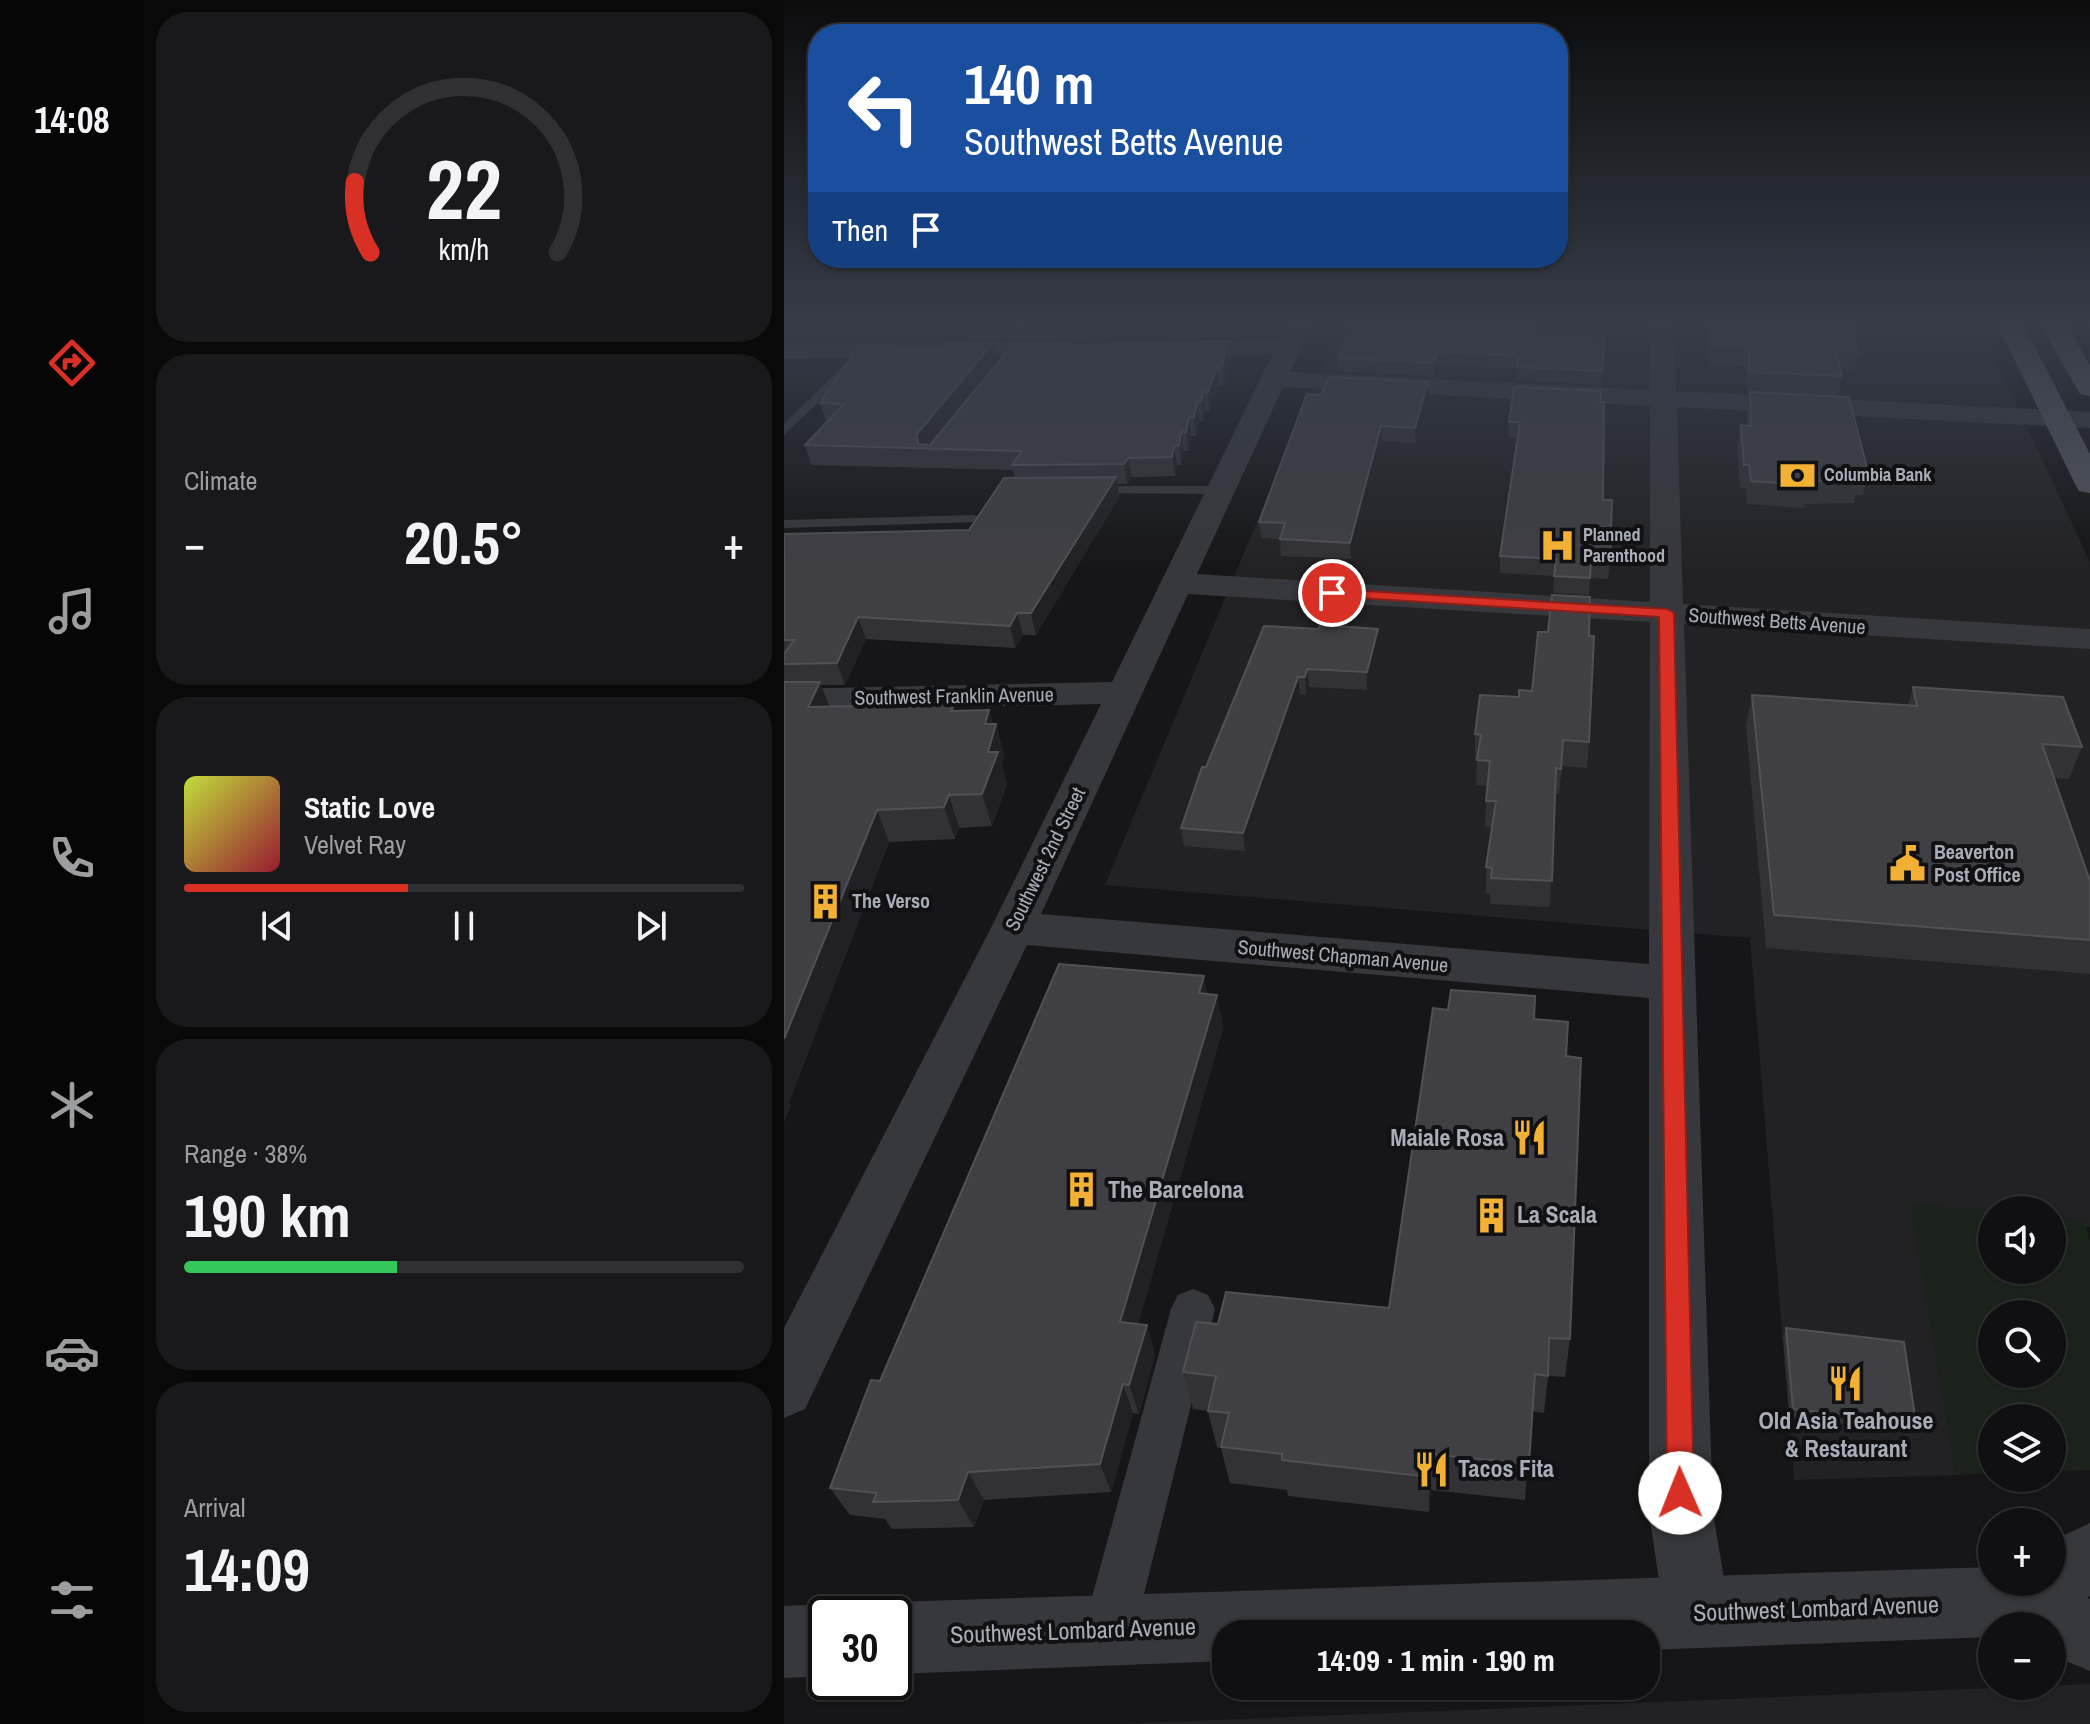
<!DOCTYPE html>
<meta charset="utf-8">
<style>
body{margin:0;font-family:"Archivo Narrow",sans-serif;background:#19191b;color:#f1f3f6;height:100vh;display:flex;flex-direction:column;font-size:30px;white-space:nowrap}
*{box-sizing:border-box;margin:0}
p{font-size:26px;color:#9c9d9f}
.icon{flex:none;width:44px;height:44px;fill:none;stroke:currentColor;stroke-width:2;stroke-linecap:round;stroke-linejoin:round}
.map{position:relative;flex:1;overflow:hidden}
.sheet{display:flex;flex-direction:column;gap:12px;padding:12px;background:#09090a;width:640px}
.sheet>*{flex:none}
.guide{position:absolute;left:24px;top:24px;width:760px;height:244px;border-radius:32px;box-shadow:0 2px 6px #0004,0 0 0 2px #303032;background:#1a4fa0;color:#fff;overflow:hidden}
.buttons{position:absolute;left:1194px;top:1196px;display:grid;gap:16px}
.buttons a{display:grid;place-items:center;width:88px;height:88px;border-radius:50%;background:#101012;box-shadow:0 2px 6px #0004,0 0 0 2px #303032;font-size:40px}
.speed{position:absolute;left:24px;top:1596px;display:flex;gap:16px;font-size:40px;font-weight:700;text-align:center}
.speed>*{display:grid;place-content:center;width:104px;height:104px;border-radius:50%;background:#101012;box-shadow:0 2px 6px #0004,0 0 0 2px #303032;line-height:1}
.speed .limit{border:4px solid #111;border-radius:12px;background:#fff;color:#111}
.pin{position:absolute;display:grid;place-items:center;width:68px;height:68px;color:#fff;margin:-34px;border:4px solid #fff;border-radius:50%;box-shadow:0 2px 8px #0007}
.me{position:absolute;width:88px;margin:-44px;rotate:359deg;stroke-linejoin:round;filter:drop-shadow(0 0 6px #0008)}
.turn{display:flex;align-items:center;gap:28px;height:168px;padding:0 24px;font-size:36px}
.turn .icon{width:104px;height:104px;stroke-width:2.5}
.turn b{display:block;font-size:56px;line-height:68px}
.then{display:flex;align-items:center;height:76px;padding:0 24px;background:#0003;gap:16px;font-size:30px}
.big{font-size:60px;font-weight:700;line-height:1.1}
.sheet .tile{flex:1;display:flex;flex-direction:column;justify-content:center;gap:12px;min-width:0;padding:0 28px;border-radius:32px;background:#19191b}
.sheet .dial{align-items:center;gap:0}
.dial svg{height:208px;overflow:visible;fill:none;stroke:#303032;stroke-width:7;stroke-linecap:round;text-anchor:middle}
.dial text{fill:#f1f3f6;stroke:none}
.song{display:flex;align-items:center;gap:24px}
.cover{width:96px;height:96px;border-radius:12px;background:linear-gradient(135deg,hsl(70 70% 55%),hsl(350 70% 35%))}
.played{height:8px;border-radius:4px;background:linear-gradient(90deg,#d93025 40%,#303032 40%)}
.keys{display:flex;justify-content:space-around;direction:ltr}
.heat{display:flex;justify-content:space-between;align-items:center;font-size:44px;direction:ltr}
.charge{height:12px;border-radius:6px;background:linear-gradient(90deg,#34c759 38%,#303032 0)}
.trip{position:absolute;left:428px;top:1620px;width:448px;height:80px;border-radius:32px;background:#101012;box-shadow:0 2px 6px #0004,0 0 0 2px #303032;font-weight:700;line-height:80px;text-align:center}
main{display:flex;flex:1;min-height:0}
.menu{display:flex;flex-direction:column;width:144px;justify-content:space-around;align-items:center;background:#060607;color:#9c9d9f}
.menu .icon{width:56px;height:56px}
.menu .selected{color:#d93025}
.menu b{font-size:36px;color:#f1f3f6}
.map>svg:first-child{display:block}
</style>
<main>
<nav class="menu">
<b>14:08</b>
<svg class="icon selected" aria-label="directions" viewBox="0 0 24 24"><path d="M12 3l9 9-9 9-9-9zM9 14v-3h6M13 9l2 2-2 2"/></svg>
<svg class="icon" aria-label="music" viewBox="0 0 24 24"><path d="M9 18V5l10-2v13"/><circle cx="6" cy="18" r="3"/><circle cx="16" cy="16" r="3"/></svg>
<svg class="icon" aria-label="phone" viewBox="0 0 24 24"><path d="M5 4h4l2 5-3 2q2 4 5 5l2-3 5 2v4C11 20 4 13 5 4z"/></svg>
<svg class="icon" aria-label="climate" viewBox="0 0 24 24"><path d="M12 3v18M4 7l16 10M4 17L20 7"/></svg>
<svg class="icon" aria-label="car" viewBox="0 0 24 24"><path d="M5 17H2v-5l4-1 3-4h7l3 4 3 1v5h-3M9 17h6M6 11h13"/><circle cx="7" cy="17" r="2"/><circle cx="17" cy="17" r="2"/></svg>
<svg class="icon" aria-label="filters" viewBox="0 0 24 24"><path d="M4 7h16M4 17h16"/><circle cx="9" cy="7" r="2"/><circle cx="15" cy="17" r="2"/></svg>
</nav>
<section class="sheet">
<div class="tile dial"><svg viewBox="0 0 100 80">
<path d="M14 69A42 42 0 1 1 86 69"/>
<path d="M14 69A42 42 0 0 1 8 42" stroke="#d93025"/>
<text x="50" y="56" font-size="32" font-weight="700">22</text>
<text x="50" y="72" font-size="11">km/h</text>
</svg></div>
<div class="tile"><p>Climate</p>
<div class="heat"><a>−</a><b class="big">20.5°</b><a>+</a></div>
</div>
<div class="tile">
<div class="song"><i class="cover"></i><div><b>Static Love</b><p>Velvet Ray</p></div></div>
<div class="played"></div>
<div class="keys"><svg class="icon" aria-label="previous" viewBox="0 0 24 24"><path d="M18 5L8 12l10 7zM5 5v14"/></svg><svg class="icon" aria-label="pause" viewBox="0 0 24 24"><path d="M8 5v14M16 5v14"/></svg><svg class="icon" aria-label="next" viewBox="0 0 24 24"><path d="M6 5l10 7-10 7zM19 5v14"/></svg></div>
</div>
<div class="tile"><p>Range · 38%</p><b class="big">190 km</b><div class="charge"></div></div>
<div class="tile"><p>Arrival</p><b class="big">14:09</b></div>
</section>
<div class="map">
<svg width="1306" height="1724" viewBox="0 0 1306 1724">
<rect width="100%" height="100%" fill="#161618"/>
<!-- built -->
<g fill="#222225">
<path d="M555,326h641l110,236v665l-38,-4v-13h-60v6l-81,-10 45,269 -162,5 -44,-542 -645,-53z"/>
<path d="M1306,1684v40h-974l375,-15z"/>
</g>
<!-- green -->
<g fill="#1c231d" fill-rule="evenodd">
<path d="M0,326h115l-13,12 -102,1z"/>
<path d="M1126,1203l82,8v59h60v-53l32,3 6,21v229l-38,1v-53h-60v55l-36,2zM1208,1314h60v60h-60z"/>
</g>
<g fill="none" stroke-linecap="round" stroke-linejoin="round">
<!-- service -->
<g fill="#37383d" fill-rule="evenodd">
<path d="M66,359l10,3 -76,73v-11z"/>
<path d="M309,486h128l7,4 -7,4 -133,-1v-6z"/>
<path d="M191,515l7,4 -2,3 -196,6v-8z"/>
</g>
<!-- pedestrian -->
<path fill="#37383d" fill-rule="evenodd" d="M409,1289l15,6 7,14 -80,321 -8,18 -18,8 -18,-8 -8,-18 88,-321 7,-14z"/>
<!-- minor -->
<g fill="#37383d" fill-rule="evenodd">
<path d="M503,326h24l-21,46 360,18v-64h24l2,65 414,21v16l-413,-21 6,197 407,25v20l-406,-25 29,889 17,101 -9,24 -24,9 -24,-9 -9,-24 -15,-101v-515l-622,-53 -222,464 -21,9v-90l207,-400 110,-224 -317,7v-22l328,-7 160,-327h-99l-9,-2 -3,-5 3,-5 9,-2h107zM499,387l367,19v196l-453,-28zM404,594l462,28 -1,342 -608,-50z"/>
<path d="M283,342l9,2 3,5 -3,5 -292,5v-16z"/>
</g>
<!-- tertiary -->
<g fill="#37383d" fill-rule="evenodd">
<path d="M1306,1523v73l-3,2 3,1v72l-38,-16v-29h-60v11l-346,13v-16h-420v27l-332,13v-60h-26l26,-12 1098,-35v15h60v-41z"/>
<path d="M42,1604l23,10h-23v62l-42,2v-72z"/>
</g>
<!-- primary -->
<g fill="#53555c" fill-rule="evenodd">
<path d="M1214,326h26l66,128v39l-11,-2 -4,-7z"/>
<path d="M1257,326h26l23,39v31l-10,-2z"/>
</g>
</g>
<!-- wall -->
<g fill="#323236">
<path d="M179,326h137l-9,13h-125z"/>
<path d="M405,326h54l-6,12h-47z"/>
<path d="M567,326h187l-2,10 69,3 -4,46 -85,-5v-11l-79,-4 -3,11 -96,-5v-13z"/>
<path d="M923,326h145l6,26 -4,19 -13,-1 1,6 -4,20 30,76 -5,23h-7l-2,8 -49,1 -1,4 -57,-4 -1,-16h-6l-3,-40 4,-23 6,1v-12l3,-22h-4v-26l-36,-1z"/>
<path d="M444,341l2,18 -6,26 -5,1 -9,25h-5l-2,10h-4l-3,15h-5l-3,15h-4l-3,14h-4l-2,11 -43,1 -5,7h-10l2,13 -83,138h-13l-8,13 -149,-9 -21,46h-24l8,21 127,5 33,-1 4,14h3l8,32 -2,9 5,19 -15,42 -33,2 -4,11 -66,3 -100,260 2,3 -7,17v-588l185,-4 46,-52 -2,-8 -202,-5 -6,-20 22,-23h-1l-6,-19 122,-52 51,-8 4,18 -67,84 142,-100z"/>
<path d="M523,394l121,4 -13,45 -33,-2 -31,118 -70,-3 -1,-17 -19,-1 -2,-16z"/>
<path d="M816,402l3,98 7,62 -2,17 -18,-1 -1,17 -36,-2 1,-17 -54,-3v-17l18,-118h-9v-16z"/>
<path d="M534,629h60v17l-11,44 -58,-3 -3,8 -6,-1 -55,157 -61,-5 -3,-18 25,-61z"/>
<path d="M805,636v106l-2,26 -25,-2 -3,28h-4l-5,113 -60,-3v-10l-4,-1v-26l7,-40h-8l2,-41 -11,-1 1,-25h-2v-26l44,-37 13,-6z"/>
<path d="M1129,687l169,60 -13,32 -15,-1 36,103v93l-324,-26 -20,-222 6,-31 156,10z"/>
<path d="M423,994l10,1 6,33 -85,296 9,1 8,30 -16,59 -6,-1 -22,79 -127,8 -10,27 -82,2 -7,-10 -35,-4 -20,-27 50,-107z"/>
<path d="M750,1019l32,37 4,283 -5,38 -17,-1 -4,37 -12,-2 -7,89 -94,-10 -2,22 -141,-16 -1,-6 -57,-7 -9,-35 -4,-1 -9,-36 -15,-2 -10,-37 35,-48 171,-16z"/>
<path d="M1002,1328l130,95 -4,8 -122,-13 -7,-81z"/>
</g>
<!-- shaded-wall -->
<g fill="#212124">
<path d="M304,326h12l-9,13z"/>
<path d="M452,326h7l-6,12z"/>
<path d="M444,341l2,18 -6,26 -2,-18z"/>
<path d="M209,343l4,18 -71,88 -8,-5 -1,-10z"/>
<path d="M653,352v13l-3,11v-13z"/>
<path d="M433,367l2,19 -9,25 -2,-19z"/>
<path d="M644,382v16l-13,45v-15z"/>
<path d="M419,392l2,19 -2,10 -2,-19z"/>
<path d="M413,402l2,19 -3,15 -2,-19z"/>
<path d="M405,417l2,19 -3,15 -2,-19z"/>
<path d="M597,426l1,15 -31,118 -1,-16z"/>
<path d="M397,432l3,19 -3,14 -2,-20z"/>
<path d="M390,446l3,19 -2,11 -3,-19z"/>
<path d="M344,458l4,19 -5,7 -3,-20z"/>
<path d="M332,477l3,20 -83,138 -5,-22z"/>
<path d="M233,613l6,22 -8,13 -5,-22z"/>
<path d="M74,617l8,22 -21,46 -8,-22z"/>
<path d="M594,629v17l-11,44v-18z"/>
<path d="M523,669l2,18 -3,8 -1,-18z"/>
<path d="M514,677l2,17 -55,157 -2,-18z"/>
<path d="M36,682l12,31 -24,-6z"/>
<path d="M205,710l5,19 2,-5 8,32 -2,9 5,19 -15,42 -10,-32 6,-42 -3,-28z"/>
<path d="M165,795l10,33 -4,11 -11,-32z"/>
<path d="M93,810l12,32 -100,260 2,3 -7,17v-83z"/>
<path d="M420,976l6,33 -11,-16z"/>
<path d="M433,995l6,33 -93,324 -10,-30z"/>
<path d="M363,1325l8,30 -16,59 -10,-29z"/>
<path d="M339,1384l10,29 -22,79 -11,-28z"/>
<path d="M647,1454v36l-2,22v-35z"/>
<path d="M184,1472l16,28 -10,27 -16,-27z"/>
</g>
<!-- building -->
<g fill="#3f3f44" stroke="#4f5156" stroke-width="2">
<path d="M567,326h185l-1,10 70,3 -3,32 -85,-4 1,-11 -81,-4 -3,11 -96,-5z"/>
<path d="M927,326h141l6,26 -22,-2 6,26 -93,-4v-25l-37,-2z"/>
<path d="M444,341l-6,26h-5l-9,25h-5l-2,10h-4l-3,15h-5l-3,15h-5l-2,13 -5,1 -2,11 -44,1 -4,6 -112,1 10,-14 -217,-6 39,-41 -24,-1 38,-56 84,4 5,-8h46l-76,91 1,10 12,1 84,-102 57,-1 -2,3z"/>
<path d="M545,377l99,5 -13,46 -34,-2 -31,117 -70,-4 5,-16 -26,-1 48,-128 14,1z"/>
<path d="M730,387l87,4 -1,11h4l-1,98h9l-2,62 -19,-1 -1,17 -36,-2 2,-17 -56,-3 20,-134h-11z"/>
<path d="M966,392l99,5 19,75h-10l1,8 -51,1 1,4 -58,-4 -2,-16h-5l-3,-40 10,1z"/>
<path d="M332,477l-85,136h-14l-7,13 -152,-9 -21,46 -53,1v-10l10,-14h-10v-106l185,-4 35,-52z"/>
<path d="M768,595l38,2 -1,39h5l-5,106 -26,-2 -2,29 -5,-1 -4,113 -61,-3 1,-10 -6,-1 10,-66h-10l4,-40 -13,-1 4,-25 -6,-1 5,-39 39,2v-7l13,1 6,-59h10z"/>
<path d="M536,625l58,4 -11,43 -60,-3 -2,8h-7l-55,156 -62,-5 21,-61h4l58,-141 54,3z"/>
<path d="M0,682h36l-12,25 147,-3 -4,7 38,-1 -4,14h11l-8,28h10l-16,42 -33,1 -5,12 -67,3 -93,229z"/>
<path d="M1129,687l150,10 19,50 -40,-3 48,137v59l-316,-25 -22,-220 165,11z"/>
<path d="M275,964l145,12 -5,17 18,2 -97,327 27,3 -18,60 -6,-1 -23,80 -132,8 -10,28 -85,2 4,-9 -47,-5 41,-108 9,1z"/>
<path d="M667,990l84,6 -1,23 34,3 -2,34 15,2 -11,281 -21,-1 -1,38 -13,-2 -6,90 -98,-10 -2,23 -147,-17v-6l-61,-7 8,-34 -21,-2 8,-35 -33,-4 13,-50 22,2 8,-32 163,16 44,-300 15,2z"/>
<path d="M1002,1328l118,14 12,81 -123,-14z"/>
</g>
<!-- sky -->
<linearGradient id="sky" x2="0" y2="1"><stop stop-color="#0c0c0d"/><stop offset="0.57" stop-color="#363c48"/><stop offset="1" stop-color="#363c48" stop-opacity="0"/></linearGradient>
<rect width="1306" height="567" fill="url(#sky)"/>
<!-- route -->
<path fill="#d93025" stroke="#8d1f18" stroke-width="2" d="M548,589l335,20 7,4 20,880 -4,10 -10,4 -9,-4 -4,-10 -8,-876 -332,-21 -2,-3z"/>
<!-- icons -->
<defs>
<symbol id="bank-bare" viewBox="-9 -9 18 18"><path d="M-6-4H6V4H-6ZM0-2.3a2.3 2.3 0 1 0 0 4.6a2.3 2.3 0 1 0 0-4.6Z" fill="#f2b134" stroke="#111113" stroke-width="2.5" paint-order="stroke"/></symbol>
<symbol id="hospital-bare" viewBox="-9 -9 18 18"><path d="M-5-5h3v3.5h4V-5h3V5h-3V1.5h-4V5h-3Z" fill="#f2b134" stroke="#111113" stroke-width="2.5" paint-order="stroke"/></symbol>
<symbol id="civic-bare" viewBox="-9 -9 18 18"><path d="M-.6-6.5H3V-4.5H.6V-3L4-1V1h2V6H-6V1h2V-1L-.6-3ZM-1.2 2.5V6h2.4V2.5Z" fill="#f2b134" stroke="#111113" stroke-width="2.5" paint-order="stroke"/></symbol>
<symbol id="building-bare" viewBox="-9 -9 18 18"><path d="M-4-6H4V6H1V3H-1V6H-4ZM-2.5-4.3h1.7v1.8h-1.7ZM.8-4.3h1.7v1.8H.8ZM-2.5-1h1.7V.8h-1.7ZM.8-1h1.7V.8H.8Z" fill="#f2b134" stroke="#111113" stroke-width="2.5" paint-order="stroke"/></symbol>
<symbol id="restaurant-bare" viewBox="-9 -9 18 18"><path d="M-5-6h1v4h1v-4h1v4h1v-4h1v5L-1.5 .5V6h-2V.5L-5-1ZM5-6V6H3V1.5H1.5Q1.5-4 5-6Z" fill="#f2b134" stroke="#111113" stroke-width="2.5" paint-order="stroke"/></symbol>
</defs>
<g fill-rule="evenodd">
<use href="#bank-bare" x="988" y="450" width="51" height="51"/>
<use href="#hospital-bare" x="748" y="520" width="51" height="51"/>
<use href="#civic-bare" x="1098" y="838" width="51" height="51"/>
<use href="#building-bare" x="16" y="876" width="51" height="51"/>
<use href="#restaurant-bare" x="720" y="1112" width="51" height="51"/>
<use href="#building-bare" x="272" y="1164" width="51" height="51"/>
<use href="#building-bare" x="682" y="1190" width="51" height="51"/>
<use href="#restaurant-bare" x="1036" y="1358" width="51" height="51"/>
<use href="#restaurant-bare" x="622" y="1444" width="51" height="51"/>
</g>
<g text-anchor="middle" stroke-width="8" stroke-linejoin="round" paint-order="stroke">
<!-- far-poi labels -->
<g font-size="18" font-weight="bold" fill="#a8adb8" stroke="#111113" text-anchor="start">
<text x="1040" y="481">Columbia Bank</text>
<text x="799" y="541">Planned<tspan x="799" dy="21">Parenthood</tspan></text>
</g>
<!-- street labels -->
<g font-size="20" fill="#a8adb8" stroke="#111113">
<text transform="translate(993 621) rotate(4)" y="7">Southwest Betts Avenue</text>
<text transform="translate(170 696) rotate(-1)" y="7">Southwest Franklin Avenue</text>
<text transform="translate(261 859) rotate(-64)" y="7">Southwest 2nd Street</text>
<text transform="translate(559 956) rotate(5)" y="7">Southwest Chapman Avenue</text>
</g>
<!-- poi labels -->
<g font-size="20" font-weight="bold" fill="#a8adb8" stroke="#111113" text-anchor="start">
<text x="1150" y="859">Beaverton<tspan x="1150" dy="23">Post Office</tspan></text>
<text x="68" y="908">The Verso</text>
</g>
<!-- near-poi labels -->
<g font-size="24" font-weight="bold" fill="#a8adb8" stroke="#111113" text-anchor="start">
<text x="720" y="1146" text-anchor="end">Maiale Rosa</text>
<text x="324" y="1198">The Barcelona</text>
<text x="733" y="1223">La Scala</text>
<text x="1062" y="1429" text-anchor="middle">Old Asia Teahouse<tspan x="1062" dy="28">&amp; Restaurant</tspan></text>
<text x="674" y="1477">Tacos Fita</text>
</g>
<!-- near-street labels -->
<g font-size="24" fill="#a8adb8" stroke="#111113">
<text transform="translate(1032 1609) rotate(-2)" y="8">Southwest Lombard Avenue</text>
<text transform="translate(289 1631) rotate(-2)" y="8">Southwest Lombard Avenue</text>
</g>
</g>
</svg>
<div class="buttons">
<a><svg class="icon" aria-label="sound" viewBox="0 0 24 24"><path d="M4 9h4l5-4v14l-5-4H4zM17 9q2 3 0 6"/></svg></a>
<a><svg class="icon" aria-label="search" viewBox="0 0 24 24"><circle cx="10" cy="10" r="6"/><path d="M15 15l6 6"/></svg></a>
<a><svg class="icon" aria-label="layers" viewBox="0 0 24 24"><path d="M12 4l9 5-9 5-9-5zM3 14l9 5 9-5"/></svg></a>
<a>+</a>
<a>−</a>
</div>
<div class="speed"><div class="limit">30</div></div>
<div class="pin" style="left:548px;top:593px;background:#d93025"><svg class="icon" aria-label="arrive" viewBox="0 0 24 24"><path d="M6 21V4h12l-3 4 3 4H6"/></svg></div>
<svg class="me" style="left:896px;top:1493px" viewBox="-20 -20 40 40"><circle r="19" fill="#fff"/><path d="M0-13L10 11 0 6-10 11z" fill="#d93025"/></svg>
<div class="trip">14:09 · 1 min · 190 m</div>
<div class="guide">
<div class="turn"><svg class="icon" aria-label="left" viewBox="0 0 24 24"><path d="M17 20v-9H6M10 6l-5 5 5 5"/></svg><div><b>140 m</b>Southwest Betts Avenue</div></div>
<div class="then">Then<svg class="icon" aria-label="arrive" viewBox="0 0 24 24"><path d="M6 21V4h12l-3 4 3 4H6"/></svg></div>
</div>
</div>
</main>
